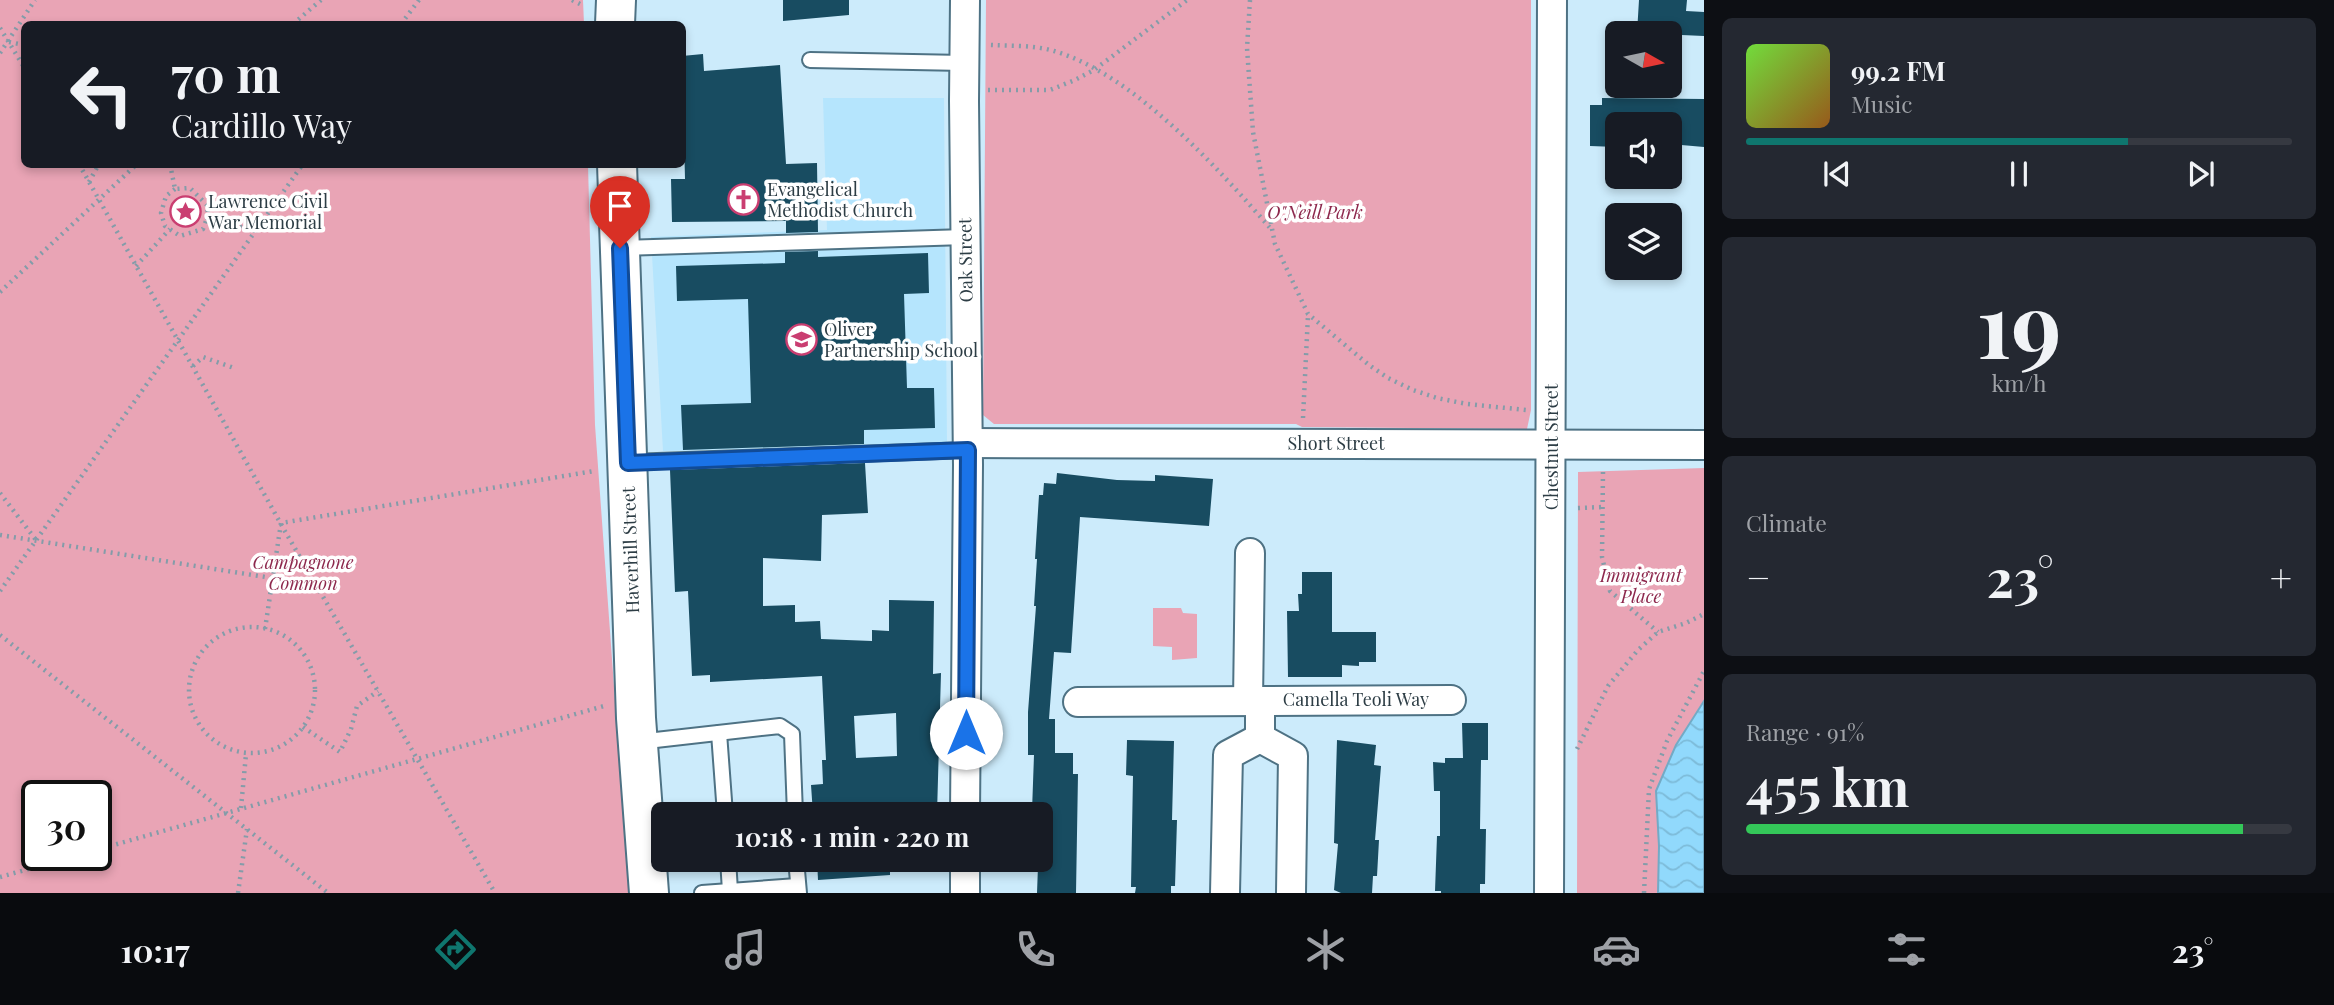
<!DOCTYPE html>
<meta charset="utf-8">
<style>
body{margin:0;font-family:"Playfair Display",serif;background:#242831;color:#f1f3f6;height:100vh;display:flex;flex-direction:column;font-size:26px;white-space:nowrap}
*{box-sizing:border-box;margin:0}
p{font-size:23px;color:#9ea1a6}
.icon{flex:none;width:38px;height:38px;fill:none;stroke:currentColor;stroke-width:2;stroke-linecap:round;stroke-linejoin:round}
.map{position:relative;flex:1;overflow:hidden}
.side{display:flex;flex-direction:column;gap:18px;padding:18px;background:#0d0f14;width:630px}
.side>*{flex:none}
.hud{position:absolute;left:21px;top:21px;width:665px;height:147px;border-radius:10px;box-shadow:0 4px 10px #0003;background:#171b24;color:#f1f3f6;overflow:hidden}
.needle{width:46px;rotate:99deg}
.controls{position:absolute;left:1605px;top:21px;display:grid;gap:14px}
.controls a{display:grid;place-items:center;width:77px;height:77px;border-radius:10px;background:#171b24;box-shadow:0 4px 10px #0003;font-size:35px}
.speed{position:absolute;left:21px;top:780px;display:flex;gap:14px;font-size:35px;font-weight:700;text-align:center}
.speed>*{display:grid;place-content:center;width:91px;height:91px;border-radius:50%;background:#171b24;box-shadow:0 4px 10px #0003;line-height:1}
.speed .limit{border:4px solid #111;border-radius:10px;background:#fff;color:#111}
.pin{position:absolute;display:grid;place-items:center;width:60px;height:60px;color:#fff;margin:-72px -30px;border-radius:50% 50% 50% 0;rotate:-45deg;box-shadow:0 0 7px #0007}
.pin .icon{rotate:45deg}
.me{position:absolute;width:77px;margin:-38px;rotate:0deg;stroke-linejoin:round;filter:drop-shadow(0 0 5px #0008)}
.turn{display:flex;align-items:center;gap:24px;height:147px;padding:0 35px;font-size:32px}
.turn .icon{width:91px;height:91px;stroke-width:2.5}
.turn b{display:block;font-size:49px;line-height:60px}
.big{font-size:52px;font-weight:700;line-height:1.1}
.side .tile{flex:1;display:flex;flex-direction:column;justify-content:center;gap:10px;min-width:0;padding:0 24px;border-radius:10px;background:#242831}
.side .dial{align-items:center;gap:0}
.dial b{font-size:91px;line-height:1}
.song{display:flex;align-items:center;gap:21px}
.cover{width:84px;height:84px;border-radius:10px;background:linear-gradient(135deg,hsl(100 70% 55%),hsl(30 70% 35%))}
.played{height:7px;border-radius:4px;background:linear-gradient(90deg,#0f766e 70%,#363941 70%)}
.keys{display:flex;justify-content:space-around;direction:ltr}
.heat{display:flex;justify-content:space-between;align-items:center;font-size:38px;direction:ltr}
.charge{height:10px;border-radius:5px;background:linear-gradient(90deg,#34c759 91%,#363941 0)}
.trip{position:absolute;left:651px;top:802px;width:402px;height:70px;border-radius:10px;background:#171b24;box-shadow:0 4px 10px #0003;font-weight:700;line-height:70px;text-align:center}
.tab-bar{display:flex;height:112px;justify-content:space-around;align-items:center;background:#090b0e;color:#9ea1a6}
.tab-bar .icon{width:49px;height:49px}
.tab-bar .current{color:#0f766e}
.tab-bar b{font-size:32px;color:#f1f3f6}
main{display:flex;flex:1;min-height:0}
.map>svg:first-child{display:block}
</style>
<main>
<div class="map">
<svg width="1704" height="893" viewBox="0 0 1704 893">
<defs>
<pattern id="water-waves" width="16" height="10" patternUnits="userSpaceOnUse" patternTransform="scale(1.75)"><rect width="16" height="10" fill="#91d9fc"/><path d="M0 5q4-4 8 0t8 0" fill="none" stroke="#7dbbd9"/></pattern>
</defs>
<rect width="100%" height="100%" fill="#ccebfb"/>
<!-- built -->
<path fill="#b5e5fd" d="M823,98h121l3,345 -284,8 -12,-214 176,-7z"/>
<!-- green -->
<g fill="#e9a4b5" fill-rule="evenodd">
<path d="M0,0h583l1,24h-560v140l564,1 7,260 34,468h-629zM96,796v60h-59v-60z"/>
<path d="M986,0h545v410l-4,19 -225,-2 -6,-3h-302l-11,-9z"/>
<path d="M1704,468v233l-28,44 -17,101 -1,47h-81l1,-421z"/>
<path d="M1153,608h28l2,5 14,1v44l-25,2v-13l-19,-1z"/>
</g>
<!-- water -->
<path fill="url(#water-waves)" stroke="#73aac5" stroke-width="2" d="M1704,701v192h-46l1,-47 -3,-55 20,-46z"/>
<!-- building -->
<g fill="#184c61" fill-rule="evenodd">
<path d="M783,0h66v15l-66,6z"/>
<path d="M1639,0h48l-1,11 18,1v24l-67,-3z"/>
<path d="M703,54l1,17 76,-6 6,99 31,-1 1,69 -32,1v-12l-114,1 -1,-43h14l-3,-123z"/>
<path d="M1602,98l102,1v48l-34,-3v-20h-53v23l-27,-1v-41h12z"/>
<path d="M818,251v6l110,-4 1,40 -25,1 3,94h27l1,40 -71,2v14l-181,6 -2,-45 70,-2 -3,-104 -71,2 -1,-35 109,-3v-11z"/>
<path d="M865,463l3,50 -46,2 -1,46 -58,-3v48l32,-1v17l25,-1 1,18 51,2v-11l17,1v-31l45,1 -1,73 8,-1 -4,141h-124l-2,-29 12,-1 -1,-24h4l-4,-84 -112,6v-7l-18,1 -4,-85 -13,1 -5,-122zM896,713l1,43 -41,2 -2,-42z"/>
<path d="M1057,473l60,7 38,1v-6l58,4 -4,47 -129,-9 -9,136 -17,-1 -5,67h6v34h18v21h5l-2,119h-39l1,-27 1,-7h2v-45l-9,-3 2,-56h-6v-43l8,-106h-2l3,-47h-2l4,-64h4l1,-12 12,1z"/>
<path d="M1302,572h30v60h44v30h-17v4l-17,-1v12h-54l-1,-66h12l-1,-17h4z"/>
<path d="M1462,723h26v37h-7l-1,69h6l-1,55h-5v9h-39v-2h-6l2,-55h3v-45h-6l-1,-29 12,1v-5h18z"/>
<path d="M1127,740l47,1 -2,79h5l-2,66h-4v7h-36l1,-6h-5l2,-111 -7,-1z"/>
<path d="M1337,740l39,5 -2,20 7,1 -6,74h4l-2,36h-4l-1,17h-31l-7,-3 4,-46 -4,-1z"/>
<path d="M817,859h73v16l-72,5z"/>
</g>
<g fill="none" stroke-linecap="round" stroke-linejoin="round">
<defs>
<g id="lane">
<path d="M810,60l154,3"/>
<path d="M622,248l343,-11"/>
<path d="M629,462l339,-12"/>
<path d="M719,733l6,81"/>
<path d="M638,742l142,-16 12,8 3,80"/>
<path d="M728,859l2,32"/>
<path d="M796,859l3,34"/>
<path d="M702,893l95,-7"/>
</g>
<g id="street">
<path d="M965,0l-1,101 4,364 -3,349"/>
<path d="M968,443l736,2"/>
<path d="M1248,701l2,-148"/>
<path d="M1078,702l182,-1"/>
<path d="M1260,738v-37l191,-1"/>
<path d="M965,893v-34"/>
<path d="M1225,893l3,-138 32,-17 33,18 -2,137"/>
<path d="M1549,893l3,-893"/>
</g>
<g id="secondary">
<path d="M615,24l1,-24"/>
<path d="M617,164l19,554 13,175"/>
</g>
</defs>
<!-- lane casing -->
<use href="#lane" stroke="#4e7284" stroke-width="18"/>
<!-- street casing -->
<use href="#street" stroke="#4e7284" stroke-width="32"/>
<!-- secondary casing -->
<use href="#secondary" stroke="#4e7284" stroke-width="42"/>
<!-- path -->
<g stroke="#849ca9" stroke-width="4.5" stroke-dasharray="2 5" stroke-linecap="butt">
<path d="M572,0l8,4"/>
<path d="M1250,0l-3,48 6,84 22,112 33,70 61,51 19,13 25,12 24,8 30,6 59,6"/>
<path d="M293,24l28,-24"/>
<path d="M401,24l18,-24"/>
<path d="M0,28l24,39"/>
<path d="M9,42l15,3"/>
<path d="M991,45c20,1 43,0 63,6 79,23 164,117 217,178"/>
<path d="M0,53l35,-53"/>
<path d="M988,90h62l25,-10 19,-10 93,-70"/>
<path d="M79,164l207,369 209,360"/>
<path d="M170,164l5,25 15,-1 18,18 -1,12 49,13"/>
<path d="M89,182l10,-18"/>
<path d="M175,189l-9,7 -5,17 4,13 15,10 23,-7 4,-11"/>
<path d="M136,266l34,-37"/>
<path d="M0,292l137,-128"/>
<path d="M193,366l10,-9 31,11"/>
<path d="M1303,418l5,-103"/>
<path d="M1603,472l-1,85 8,34 48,41"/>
<path d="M0,493l36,47"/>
<path d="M1578,508l25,-1"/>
<path d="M0,535l316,50"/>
<path d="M0,591l303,-427"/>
<circle cx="252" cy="690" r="63"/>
<path d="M265,629l16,-106 313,-52"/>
<path d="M0,635l328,258"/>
<path d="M303,727l37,25 11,-23 6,-23 21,-15"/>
<path d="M1577,749l31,-63 30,-36 20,-18 28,-9 18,-9"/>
<path d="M241,808l5,-54"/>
<path d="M96,850l508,-144"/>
<path d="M0,877l75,-21"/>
<path d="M238,893l9,-64"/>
<path d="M1644,893l5,-104 18,-48 37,-70"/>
</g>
<!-- lane -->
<use href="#lane" stroke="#fff" stroke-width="14"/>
<!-- street -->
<use href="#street" stroke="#fff" stroke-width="28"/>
<!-- secondary -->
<use href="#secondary" stroke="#fff" stroke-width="38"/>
</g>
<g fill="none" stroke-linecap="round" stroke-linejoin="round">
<defs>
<path id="route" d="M620,248l8,215 340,-13 -2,283"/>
</defs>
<!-- route casing -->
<use href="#route" stroke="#114b97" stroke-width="18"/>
<!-- route -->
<use href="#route" stroke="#1a73e8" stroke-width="12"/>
</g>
<!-- icons -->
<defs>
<symbol id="church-ring" viewBox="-11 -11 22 22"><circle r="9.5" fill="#fff" stroke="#ca3e71" stroke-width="1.5"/><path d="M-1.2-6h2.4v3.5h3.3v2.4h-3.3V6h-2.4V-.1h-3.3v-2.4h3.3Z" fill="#ca3e71"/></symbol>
<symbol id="sight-ring" viewBox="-11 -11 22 22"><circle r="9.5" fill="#fff" stroke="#ca3e71" stroke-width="1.5"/><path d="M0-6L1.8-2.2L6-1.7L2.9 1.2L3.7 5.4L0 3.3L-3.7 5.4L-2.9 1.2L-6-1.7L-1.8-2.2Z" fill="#ca3e71"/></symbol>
<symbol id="school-ring" viewBox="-11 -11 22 22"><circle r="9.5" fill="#fff" stroke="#ca3e71" stroke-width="1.5"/><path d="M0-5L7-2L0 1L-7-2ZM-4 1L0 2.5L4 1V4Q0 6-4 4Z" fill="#ca3e71"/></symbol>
</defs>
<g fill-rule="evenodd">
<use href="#church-ring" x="726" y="182" width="35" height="35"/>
<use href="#sight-ring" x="168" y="194" width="35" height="35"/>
<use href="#school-ring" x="784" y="322" width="35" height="35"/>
</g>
<g text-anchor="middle" stroke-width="7" stroke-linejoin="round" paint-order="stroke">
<!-- poi labels -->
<g font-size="18" fill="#2d3d45" stroke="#fff" text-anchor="start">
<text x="767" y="196">Evangelical<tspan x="767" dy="21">Methodist Church</tspan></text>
<text x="208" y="208">Lawrence Civil<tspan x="208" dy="21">War Memorial</tspan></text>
<text x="824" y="336">Oliver<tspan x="824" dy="21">Partnership School</tspan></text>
</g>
<!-- park labels -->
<g font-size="18" font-style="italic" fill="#8d284d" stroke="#fff">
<text x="1315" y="219">O"Neill Park</text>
<text x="303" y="569">Campagnone<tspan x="303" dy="21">Common</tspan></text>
<text x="1641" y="582">Immigrant<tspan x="1641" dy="21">Place</tspan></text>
</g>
<!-- street labels -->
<g font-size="18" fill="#2d3d45" stroke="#fff">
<text transform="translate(966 260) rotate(-91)" y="6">Oak Street</text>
<text x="1336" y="450">Short Street</text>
<text transform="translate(1552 447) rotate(-90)" y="6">Chestnut Street</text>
<text transform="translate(631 550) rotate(-92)" y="6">Haverhill Street</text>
<text x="1356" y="706">Camella Teoli Way</text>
</g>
</g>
</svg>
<div class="controls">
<a><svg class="needle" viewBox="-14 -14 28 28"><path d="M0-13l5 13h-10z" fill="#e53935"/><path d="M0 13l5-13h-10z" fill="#9ea1a6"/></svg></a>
<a><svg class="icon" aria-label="sound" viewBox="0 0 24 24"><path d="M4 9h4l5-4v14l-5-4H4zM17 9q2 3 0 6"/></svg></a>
<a><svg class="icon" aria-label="layers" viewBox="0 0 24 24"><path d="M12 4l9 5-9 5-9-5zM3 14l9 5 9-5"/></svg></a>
</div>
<div class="speed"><div class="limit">30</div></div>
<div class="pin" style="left:620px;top:248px;background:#d93025"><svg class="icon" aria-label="arrive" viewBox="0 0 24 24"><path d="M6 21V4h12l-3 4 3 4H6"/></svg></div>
<svg class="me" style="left:966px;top:733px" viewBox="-20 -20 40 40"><circle r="19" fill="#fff"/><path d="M0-13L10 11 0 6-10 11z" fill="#1a73e8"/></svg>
<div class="trip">10:18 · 1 min · 220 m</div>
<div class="hud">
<div class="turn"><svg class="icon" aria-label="left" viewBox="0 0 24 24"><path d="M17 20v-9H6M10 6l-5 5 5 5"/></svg><div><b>70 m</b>Cardillo Way</div></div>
</div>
</div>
<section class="side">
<div class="tile">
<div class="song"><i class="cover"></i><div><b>99.2 FM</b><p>Music</p></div></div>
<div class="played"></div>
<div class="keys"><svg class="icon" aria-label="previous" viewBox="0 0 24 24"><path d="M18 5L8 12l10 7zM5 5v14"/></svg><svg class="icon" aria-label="pause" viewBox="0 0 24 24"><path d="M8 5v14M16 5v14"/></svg><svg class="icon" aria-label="next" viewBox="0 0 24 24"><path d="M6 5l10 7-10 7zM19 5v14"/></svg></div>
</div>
<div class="tile dial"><b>19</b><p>km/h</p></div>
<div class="tile"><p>Climate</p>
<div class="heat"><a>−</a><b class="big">23°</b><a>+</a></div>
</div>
<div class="tile"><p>Range · 91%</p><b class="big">455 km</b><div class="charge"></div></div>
</section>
</main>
<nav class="tab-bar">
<b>10:17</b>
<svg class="icon current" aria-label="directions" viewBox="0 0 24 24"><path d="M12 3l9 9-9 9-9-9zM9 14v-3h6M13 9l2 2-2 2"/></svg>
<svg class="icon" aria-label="music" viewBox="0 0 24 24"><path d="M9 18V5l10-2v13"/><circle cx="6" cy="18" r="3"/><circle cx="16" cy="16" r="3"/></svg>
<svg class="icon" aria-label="phone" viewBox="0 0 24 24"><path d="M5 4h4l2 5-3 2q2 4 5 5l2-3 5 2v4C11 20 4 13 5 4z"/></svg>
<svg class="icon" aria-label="climate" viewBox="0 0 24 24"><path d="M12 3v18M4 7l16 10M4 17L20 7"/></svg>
<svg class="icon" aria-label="car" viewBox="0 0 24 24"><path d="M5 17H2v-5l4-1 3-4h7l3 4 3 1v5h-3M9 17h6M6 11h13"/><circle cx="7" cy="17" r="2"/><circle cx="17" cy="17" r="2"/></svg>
<svg class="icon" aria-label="filters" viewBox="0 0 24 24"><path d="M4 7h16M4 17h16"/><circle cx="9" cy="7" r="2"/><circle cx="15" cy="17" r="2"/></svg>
<b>23°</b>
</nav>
